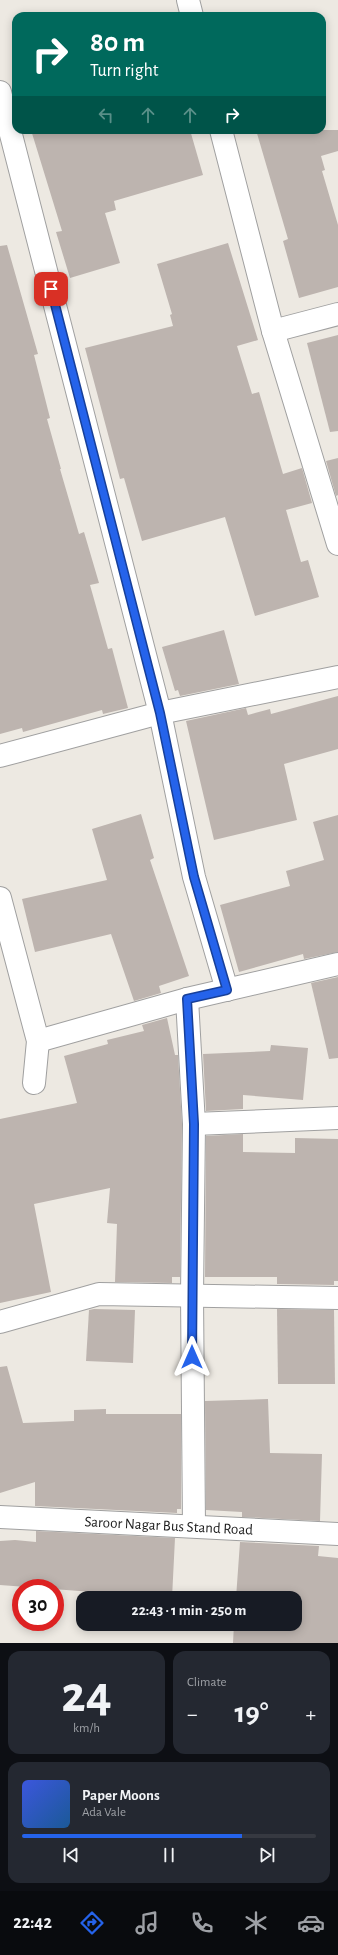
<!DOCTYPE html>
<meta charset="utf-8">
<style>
body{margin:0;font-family:"Alegreya Sans",sans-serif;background:#242831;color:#f1f3f6;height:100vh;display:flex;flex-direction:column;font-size:15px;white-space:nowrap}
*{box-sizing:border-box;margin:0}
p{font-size:13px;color:#9ea1a6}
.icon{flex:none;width:22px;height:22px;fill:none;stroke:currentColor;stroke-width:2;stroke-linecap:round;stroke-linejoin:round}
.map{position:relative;height:1643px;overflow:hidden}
.panel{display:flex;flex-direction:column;gap:8px;padding:8px;background:#0d0f14;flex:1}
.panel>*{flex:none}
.top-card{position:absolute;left:12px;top:12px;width:314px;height:122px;border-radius:12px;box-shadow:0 2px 10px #0003;background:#00695c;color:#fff;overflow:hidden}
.speed{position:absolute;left:12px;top:1579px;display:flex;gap:8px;font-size:20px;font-weight:700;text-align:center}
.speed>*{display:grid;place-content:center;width:52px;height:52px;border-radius:50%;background:#171b24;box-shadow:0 2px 10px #0003;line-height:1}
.speed .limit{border:6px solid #d22;background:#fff;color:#111}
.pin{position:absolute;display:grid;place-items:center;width:34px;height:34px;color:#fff;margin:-17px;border-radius:8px;box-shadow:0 2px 6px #0006}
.me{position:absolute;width:44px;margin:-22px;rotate:0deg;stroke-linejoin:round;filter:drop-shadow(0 0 3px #0008)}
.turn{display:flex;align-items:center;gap:14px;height:84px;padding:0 12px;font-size:18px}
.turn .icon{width:52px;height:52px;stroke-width:2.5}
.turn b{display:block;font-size:28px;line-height:34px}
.lanes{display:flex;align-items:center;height:38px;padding:0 12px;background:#0003;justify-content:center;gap:20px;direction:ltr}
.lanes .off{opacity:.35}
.big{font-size:30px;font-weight:600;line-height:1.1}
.panel .widget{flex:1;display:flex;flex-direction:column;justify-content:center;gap:6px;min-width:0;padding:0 14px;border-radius:12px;background:#242831}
.panel .dial{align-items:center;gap:0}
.dial b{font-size:52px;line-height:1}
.song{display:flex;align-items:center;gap:12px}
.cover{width:48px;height:48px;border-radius:6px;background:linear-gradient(135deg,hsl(230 70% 55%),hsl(210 70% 35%))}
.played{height:4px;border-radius:2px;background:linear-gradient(90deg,#2563eb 75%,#363941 75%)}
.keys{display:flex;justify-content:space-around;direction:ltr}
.heat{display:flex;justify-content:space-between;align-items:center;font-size:22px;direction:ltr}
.panel .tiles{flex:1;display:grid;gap:8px;grid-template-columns:1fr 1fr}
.widget:last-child{grid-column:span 2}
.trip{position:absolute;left:76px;top:1591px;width:226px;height:40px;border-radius:12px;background:#171b24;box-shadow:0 2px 10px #0003;font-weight:600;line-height:40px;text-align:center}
.tab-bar{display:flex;height:64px;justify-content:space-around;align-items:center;background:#090b0e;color:#9ea1a6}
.tab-bar .icon{width:28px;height:28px}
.tab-bar .active{color:#2563eb}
.tab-bar b{font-size:18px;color:#f1f3f6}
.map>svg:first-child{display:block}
</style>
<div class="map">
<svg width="338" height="1643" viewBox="0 0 338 1643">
<rect width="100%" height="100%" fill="#ede9e2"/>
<!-- building -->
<g fill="#bdb4af">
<path d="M31,130h159l13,45 -89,26 2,9 -11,3 15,50 -50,15 -14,-46 6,-1z"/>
<path d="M256,130h82v21l-17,5 4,14 -3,1 16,54v62l-39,11 -16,-57 5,-2z"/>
<path d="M228,243l30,97 -21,6 15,48 7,-2 24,82 19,-6 10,35 -26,7 15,52 7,-2 11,37 -64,19 -30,-99 -83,24 -18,-63 -4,1 -35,-131 88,-22 -3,-11 2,-1 -15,-50z"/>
<path d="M7,245l31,109 -4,1 16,63 -3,1 14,50h-1l19,65 5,-2 15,51 -9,2 18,64 4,-1 16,60 -25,6 -1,-4 -79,22 -1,-4 -22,6v-488z"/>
<path d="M338,335v96l-8,1 -23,-89z"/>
<path d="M338,458v37l-2,1 -10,-35z"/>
<path d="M224,630l15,54 -59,12 -2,-6 -3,1 -13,-44z"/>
<path d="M338,696v53l-54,15 13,56 -83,20 -28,-119 60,-13 2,7 22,-6 1,5z"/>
<path d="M141,814l13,44 -4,2 39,116 -30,10 2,7 -27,8 -23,-67 -76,18 -13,-53 85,-19 -15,-51z"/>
<path d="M338,815v137l-34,7 -1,-5 -64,18 -19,-67 70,-19 -4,-15 38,-11 -11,-38z"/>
<path d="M338,977v81l-9,1 -18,-76z"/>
<path d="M167,1018l8,37h3l4,69 -2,153h-8v6l-57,-1 2,-58 -10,-1 3,-35 -76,16 17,88 -51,11v-184l77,-16 -13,-47 44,-12 -1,-4 37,-9 -2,-6z"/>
<path d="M271,1045l37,3 -5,52 -60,-5v14l-37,2 -3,-57 67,-3z"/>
<path d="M243,1134v18l52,1v-15l43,1v142h-4v4l-57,-1v-7h-72l1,-141z"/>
<path d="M94,1309l41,1 -2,53 -47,-2 3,-51z"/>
<path d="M277,1309l57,1 1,74h-57z"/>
<path d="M7,1366l16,57 51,-2v-11l32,-1v5h75v95h-4v4l-142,-7v-24l-35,11v-126z"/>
<path d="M268,1399l2,54 52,1 -2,67 -78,-4v-5l-36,-2 -1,-109z"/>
<path d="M36,1531l139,7 -3,60 -172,-13v-44l15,-1 21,2z"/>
<path d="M240,1542l79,4 -1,10 20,2v85h-105l1,-19h61v-26h-59z"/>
</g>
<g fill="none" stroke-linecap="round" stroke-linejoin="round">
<defs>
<g id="minor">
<path d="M188,0l4,16"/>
<path d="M0,92l160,621 34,164 33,113"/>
<path d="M221,130l52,201 65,213"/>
<path d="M273,331l65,-17"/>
<path d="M0,756l160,-43 178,-36"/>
<path d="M0,898l38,143 -4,42"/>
<path d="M187,999l7,125 -2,171 2,231"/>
<path d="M38,1041l149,-42 151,-35"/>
<path d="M194,1124l144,-6"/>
<path d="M0,1322l99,-28 239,4"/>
</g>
<g id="tertiary">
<path id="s1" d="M0,1517l338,17"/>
</g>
</defs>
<!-- minor casing -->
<use href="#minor" stroke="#a0a0a0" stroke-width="24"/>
<!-- tertiary casing -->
<use href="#tertiary" stroke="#a0a0a0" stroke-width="24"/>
<!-- minor -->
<use href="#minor" stroke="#fff" stroke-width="22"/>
<!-- tertiary -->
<use href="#tertiary" stroke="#fff" stroke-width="22"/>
</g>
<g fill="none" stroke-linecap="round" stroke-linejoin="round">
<defs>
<path id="route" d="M51,289l109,424 34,164 33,113 -40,9 7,125 -2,233"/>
</defs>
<!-- route casing -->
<use href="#route" stroke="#184099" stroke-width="10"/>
<!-- route -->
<use href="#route" stroke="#2563eb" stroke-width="7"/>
</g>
<g text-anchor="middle" stroke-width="3.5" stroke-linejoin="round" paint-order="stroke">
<!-- street labels -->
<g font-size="15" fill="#1c1c1c" stroke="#fff">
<text dy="5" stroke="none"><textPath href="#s1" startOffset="169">Saroor Nagar Bus Stand Road</textPath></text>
</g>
</g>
</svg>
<div class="speed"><div class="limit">30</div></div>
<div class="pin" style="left:51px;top:289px;background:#d93025"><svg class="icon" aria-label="arrive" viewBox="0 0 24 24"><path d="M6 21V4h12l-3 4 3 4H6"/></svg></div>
<svg class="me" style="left:192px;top:1357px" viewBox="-20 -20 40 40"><path d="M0-17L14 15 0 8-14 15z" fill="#2563eb" stroke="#fff" stroke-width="4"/></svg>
<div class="trip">22:43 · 1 min · 250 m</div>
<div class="top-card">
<div class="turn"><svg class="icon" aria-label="right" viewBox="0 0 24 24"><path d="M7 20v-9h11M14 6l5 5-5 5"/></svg><div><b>80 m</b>Turn right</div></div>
<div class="lanes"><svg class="icon off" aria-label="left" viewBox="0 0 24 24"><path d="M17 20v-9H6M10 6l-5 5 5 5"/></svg><svg class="icon off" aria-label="ahead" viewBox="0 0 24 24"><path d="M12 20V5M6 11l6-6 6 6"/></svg><svg class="icon off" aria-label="ahead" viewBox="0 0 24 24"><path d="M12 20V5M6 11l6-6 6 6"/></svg><svg class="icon" aria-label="right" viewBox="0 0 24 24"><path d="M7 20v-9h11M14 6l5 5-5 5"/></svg></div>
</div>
</div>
<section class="panel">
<div class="tiles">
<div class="widget dial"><b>24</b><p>km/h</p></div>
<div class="widget"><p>Climate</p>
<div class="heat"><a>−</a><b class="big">19°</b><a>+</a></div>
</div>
<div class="widget">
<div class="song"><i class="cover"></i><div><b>Paper Moons</b><p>Ada Vale</p></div></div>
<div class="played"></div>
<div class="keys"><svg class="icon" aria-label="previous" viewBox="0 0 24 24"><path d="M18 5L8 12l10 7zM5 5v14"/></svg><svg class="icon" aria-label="pause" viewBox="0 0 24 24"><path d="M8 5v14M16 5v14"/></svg><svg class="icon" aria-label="next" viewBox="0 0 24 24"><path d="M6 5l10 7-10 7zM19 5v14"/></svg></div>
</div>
</div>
</section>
<nav class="tab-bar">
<b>22:42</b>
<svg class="icon active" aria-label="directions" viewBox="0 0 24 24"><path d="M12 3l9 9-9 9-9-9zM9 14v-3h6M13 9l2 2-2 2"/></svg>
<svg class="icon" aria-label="music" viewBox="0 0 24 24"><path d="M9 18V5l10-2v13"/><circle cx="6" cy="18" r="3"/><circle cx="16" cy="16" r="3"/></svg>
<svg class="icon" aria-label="phone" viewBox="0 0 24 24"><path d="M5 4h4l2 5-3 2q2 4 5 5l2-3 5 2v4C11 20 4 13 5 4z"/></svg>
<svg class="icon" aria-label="climate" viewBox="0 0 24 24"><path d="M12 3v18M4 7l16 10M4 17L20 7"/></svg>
<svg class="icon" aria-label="car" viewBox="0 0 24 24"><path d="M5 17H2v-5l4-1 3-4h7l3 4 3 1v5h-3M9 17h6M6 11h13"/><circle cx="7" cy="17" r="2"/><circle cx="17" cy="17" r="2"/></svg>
</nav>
